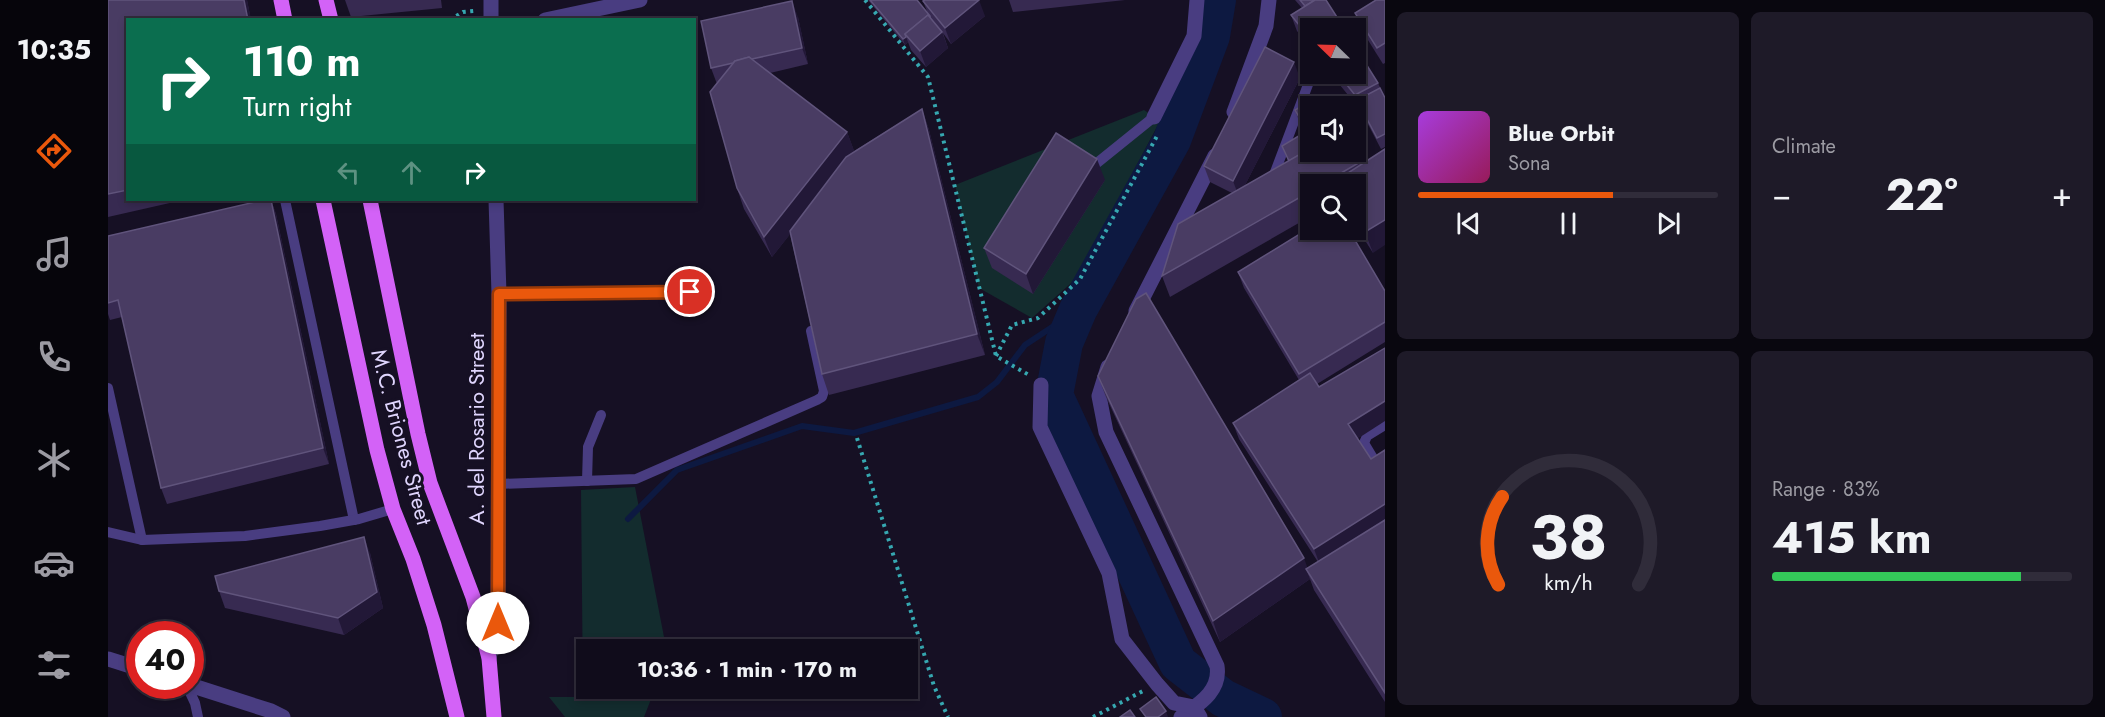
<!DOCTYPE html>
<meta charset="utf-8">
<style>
body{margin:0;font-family:Jost,sans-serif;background:#1e1a28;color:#f1f3f6;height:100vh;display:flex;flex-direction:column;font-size:22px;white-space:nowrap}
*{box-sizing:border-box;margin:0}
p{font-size:20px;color:#9c9ba3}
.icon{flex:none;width:33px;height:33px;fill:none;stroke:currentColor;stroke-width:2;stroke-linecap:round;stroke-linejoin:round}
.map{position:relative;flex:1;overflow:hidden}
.details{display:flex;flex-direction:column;gap:12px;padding:12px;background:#09070f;width:720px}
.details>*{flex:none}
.top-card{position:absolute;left:18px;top:18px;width:570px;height:183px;border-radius:0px;box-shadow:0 3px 9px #0003,0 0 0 2px #302c3a;background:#0b6e4f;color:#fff;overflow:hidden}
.needle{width:39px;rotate:293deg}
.controls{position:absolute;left:1192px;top:18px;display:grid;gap:12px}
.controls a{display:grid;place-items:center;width:66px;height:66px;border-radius:0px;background:#100c1b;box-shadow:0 3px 9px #0003,0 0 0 2px #302c3a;font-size:30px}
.speed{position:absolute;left:18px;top:621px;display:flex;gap:12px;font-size:30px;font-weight:700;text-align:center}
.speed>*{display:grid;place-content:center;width:78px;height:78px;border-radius:50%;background:#100c1b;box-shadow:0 3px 9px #0003,0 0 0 2px #302c3a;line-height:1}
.speed .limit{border:9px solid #d22;background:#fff;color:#111}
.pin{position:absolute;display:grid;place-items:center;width:51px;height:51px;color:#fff;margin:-26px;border:3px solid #fff;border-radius:50%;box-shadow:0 2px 6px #0007}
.me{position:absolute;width:66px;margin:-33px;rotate:0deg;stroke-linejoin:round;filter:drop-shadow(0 0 4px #0008)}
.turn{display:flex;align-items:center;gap:21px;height:126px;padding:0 18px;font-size:27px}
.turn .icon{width:78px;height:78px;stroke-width:2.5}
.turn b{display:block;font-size:42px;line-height:51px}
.lanes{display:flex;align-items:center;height:57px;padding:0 18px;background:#0003;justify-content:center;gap:30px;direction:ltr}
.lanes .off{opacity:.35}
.big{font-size:45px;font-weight:700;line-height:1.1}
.details .tile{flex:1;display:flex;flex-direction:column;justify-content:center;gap:9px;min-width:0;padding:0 21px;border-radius:9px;background:#1e1a28}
.details .dial{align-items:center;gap:0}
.dial svg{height:156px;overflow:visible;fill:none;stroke:#302c3a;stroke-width:7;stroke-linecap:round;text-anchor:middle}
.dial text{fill:#f1f3f6;stroke:none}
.song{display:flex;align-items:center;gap:18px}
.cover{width:72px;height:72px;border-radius:9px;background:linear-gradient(135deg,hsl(280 70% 55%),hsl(330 70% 35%))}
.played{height:6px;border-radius:3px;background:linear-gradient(90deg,#ea580c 65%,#302c3a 65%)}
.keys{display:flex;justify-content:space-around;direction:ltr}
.heat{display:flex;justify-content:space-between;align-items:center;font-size:33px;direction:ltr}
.charge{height:9px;border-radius:4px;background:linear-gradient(90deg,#34c759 83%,#302c3a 0)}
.details .tiles{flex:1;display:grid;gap:12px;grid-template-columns:repeat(2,1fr)}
.trip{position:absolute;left:468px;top:639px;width:342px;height:60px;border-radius:0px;background:#100c1b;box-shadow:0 3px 9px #0003,0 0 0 2px #302c3a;font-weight:700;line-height:60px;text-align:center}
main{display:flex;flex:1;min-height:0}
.tab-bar{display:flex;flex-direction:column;width:108px;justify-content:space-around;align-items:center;background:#06050b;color:#9c9ba3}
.tab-bar .icon{width:42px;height:42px}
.tab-bar .current{color:#ea580c}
.tab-bar b{font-size:27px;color:#f1f3f6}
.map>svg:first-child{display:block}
</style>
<main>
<nav class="tab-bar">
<b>10:35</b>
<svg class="icon current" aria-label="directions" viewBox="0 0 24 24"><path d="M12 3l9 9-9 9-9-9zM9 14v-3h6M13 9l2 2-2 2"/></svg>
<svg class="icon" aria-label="music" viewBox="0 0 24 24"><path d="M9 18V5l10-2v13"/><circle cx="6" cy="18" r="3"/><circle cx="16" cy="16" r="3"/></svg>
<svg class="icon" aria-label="phone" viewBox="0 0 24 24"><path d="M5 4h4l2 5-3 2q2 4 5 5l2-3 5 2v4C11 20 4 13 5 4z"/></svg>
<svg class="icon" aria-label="climate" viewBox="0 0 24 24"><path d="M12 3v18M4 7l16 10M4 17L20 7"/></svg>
<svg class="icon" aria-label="car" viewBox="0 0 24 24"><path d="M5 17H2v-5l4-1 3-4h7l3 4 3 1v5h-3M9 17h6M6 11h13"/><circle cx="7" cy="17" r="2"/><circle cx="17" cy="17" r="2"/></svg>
<svg class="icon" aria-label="filters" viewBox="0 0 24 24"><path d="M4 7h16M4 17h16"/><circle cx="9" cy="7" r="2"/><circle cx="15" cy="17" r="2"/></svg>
</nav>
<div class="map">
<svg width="1277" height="717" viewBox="0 0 1277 717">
<rect width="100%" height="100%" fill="#161024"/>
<!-- green -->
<g fill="#132c2e">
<path d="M1036,110l16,11 -82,156 -46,41 -53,-30 -24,-103z"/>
<path d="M527,487l29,150 -2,12 -76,1v38l69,1 -11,28h-79l-16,-20h34l-2,-207z"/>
</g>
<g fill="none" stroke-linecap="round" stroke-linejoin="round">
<!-- stream -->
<path stroke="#0d1941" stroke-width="6" d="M520,519l49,-49 125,-44 52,7 124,-36 19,-15 28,-37 53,-35"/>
<!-- river -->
<path stroke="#0d1941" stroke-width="38" d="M1109,0l-6,36 -39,104 -94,170 -14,33 -10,52 124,268 45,35 40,19"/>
<!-- path -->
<g stroke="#36a8b1" stroke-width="4" stroke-dasharray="3 4.5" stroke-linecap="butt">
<path d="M757,0l63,77 68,279 33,19"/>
<path d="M342,20l13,-8 11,-1"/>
<path d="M888,356l16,-31 26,-7 42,-39 77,-143"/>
<path d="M749,438l77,248 14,31"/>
<path d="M985,717l50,-26"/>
</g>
<!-- service -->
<g stroke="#493d81" stroke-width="10">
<path d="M984,167l62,-50"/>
<path d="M1164,180l40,-106"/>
<path d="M177,200l69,320"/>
<path d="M391,294l191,-1"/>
<path d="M0,388l34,152"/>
<path d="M1277,425l-18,11 -3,7 12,20 6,2 3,-2"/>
<path d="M479,481l1,-34 13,-32"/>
<path d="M390,484l138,-5 181,-79 5,-3 2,-6 -13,-60"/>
<path d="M0,532l34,8 103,-4 75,-10 39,-7 34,-10"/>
<path d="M79,686l8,17 3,14"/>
</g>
<!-- minor -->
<g stroke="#493d81" stroke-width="15">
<path d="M1126,112l32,-86 3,-26"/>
<path d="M1046,117l40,-81 3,-36"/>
<path d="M1028,311l79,-155"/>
<path d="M1000,367l-9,29 7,36 111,234c4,25 -18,38 -36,51"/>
<path d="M933,385l-1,42 69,146 13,66 35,45 17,19 20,4 6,10"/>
</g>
<!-- tertiary -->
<g stroke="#493d81" stroke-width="15">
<path d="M383,0v20"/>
<path d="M437,20l95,-20"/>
<path d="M381,658l9,-35 1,-329 -3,-94"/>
<path d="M0,659l32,10"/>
<path d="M82,685l81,26 12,6"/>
</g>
<!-- primary -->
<g stroke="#d362f7" stroke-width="15">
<path d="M173,0l4,20"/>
<path d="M218,0l5,20"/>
<path d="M215,200l54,250 16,59 20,50 21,66 23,92"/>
<path d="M262,200l48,234 12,49 43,114 16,61 5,59"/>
</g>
</g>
<!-- wall -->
<g fill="#372a51">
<path d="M0,0h139l4,20h-123v180h55l-75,17z"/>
<path d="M237,0h96l1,8 -91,9z"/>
<path d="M760,0h49l11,14 -5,-13 62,15 -34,28 -8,-11 5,15 -22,19 -15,-17 -3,-8 -3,3z"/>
<path d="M901,0h116l-112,12z"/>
<path d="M1187,0h31l-15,28v21l-14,-18 -6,-16 11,-7z"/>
<path d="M1277,0v63l-2,1 -22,-35 -6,-16z"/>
<path d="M690,17l10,47 -38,9 77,59 7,19 68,-42 7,21 56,225 -156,40 -7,-21 -32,-140 -18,23 -28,-48 -7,-21 -20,-104 -6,-16z"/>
<path d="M1223,74h25l22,9 7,15v49l-4,2 -20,-38z"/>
<path d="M1192,78l-56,109 44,-26 -6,-15 23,-14 -6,-11 -4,-11 22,-13 -6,55 51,9 11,92 -17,-27v-42h-45v32l-141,81 -8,-21 70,-83 -22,-11 -6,-16z"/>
<path d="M997,180l-72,114 -41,-26 -8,-20z"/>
<path d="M163,200l5,14 53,250 -162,40 -6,-16 -39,-171 -12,3 -2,-6v-78z"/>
<path d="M1130,272l147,19v51l-68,42 40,55 14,20 14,-9v252l-71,-112 -4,-11 -90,63 -114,-245 -8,-21 210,193 10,-7 -79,-123 -6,-16 66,-43 -55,-92z"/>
<path d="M262,553l13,55 -39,27 -119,-27 -6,-17z"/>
</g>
<!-- shaded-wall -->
<g fill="#221837">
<path d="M136,0h3l4,20h-3z"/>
<path d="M871,0l6,16 -34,28 -6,-16z"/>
<path d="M684,1l6,16 10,47 -6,-16z"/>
<path d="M834,32l6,16 -22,19 -6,-16z"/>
<path d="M798,37l2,5 -3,3 -2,-6z"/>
<path d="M1186,62l6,16 -61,119 -6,-16z"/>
<path d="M814,109l7,21 56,225 -8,-21z"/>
<path d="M739,132l8,21 -83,104 -8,-20z"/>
<path d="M989,159l8,21 -72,114 -7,-20z"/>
<path d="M163,200l5,14 53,250 -6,-16z"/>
<path d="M1277,220v25l-12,8 -8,-21z"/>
<path d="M1277,401v20l-31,20 -6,-17z"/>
<path d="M1277,504v20l-65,41 -6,-16z"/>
<path d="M256,537l6,16 13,55 -39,27 -6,-17z"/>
<path d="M1196,558l6,17 -4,-6 4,10 -90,63 -7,-21z"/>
<path d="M1058,711l2,6h-10z"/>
</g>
<!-- building -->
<g fill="#493c63" stroke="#60547c" stroke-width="1.5">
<path d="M0,0h136l4,20h-120v170l-20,4z"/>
<path d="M762,0h47l13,16v1l-2,-2 -23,19 1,3 -3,2z"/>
<path d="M817,0h54l-34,28 -22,-27z"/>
<path d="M1192,0h15l-10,6z"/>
<path d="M1207,0h11l18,28h-33v12l-20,-25z"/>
<path d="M1268,0h9v43l-8,5 -22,-35z"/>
<path d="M684,1l10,47 -50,11 -3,-2 -14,4 -2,2 -22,5 -10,-47z"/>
<path d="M820,15l14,17 -22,19 -15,-17z"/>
<path d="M1157,47l29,15 -61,119 -29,-15z"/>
<path d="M1248,48l22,35 -23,12 -17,-21h18z"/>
<path d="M641,57l98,75 -83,105 -27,-49 -27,-96 25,-31z"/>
<path d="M1272,88l5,10v36l-8,4 -20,-38z"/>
<path d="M1209,97l5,9h-11v42l-22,13 -7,-15 25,-15 -12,-21z"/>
<path d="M814,109l55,225 -155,40 -32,-143 56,-74z"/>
<path d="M948,133l41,26 -71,115 -42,-26z"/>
<path d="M1203,148v4h43l8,9 -40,23h-11v7l-149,85 16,-52z"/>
<path d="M1277,149v71l-20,12 -9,-15v-33h-21l-1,-2z"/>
<path d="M156,200h7l52,248 -162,40 -43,-188 -10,3v-67z"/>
<path d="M1203,227v3h38l36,61v31l-86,52 -61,-102z"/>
<path d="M1038,293l158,265 -91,63 -115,-245 38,-77z"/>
<path d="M1277,348v53l-37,23 23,35 14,-9v54l-71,45 -81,-126 77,-50 9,14z"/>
<path d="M1277,520v173l-79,-124z"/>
<path d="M256,537l13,55 -39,26 -119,-27 -4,-15z"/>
<path d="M1048,697l10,14 -8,6h-12l-6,-8z"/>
<path d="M1022,710l5,7h-15z"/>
</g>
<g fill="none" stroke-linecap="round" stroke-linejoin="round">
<defs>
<path id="route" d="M390,623l1,-329 191,-2"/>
</defs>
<!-- route casing -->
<use href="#route" stroke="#983908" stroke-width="15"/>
<!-- route -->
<use href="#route" stroke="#ea580c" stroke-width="10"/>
</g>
<g text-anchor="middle" stroke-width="6" stroke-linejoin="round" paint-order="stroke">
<!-- street labels -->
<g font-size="22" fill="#dfd5fd" stroke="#161024">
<text transform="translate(368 429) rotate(-90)" y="8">A. del Rosario Street</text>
<text transform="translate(294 437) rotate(75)" y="8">M.C. Briones Street</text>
</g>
</g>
</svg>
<div class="controls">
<a><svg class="needle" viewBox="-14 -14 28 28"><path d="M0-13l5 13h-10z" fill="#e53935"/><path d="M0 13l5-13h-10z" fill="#9c9ba3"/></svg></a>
<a><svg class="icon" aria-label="sound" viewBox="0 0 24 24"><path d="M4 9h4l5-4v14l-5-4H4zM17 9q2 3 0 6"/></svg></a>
<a><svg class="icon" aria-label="search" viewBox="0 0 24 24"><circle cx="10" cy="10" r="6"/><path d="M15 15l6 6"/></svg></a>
</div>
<div class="speed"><div class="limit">40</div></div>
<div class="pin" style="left:582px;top:292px;background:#d93025"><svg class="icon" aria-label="arrive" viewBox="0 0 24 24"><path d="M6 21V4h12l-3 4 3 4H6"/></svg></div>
<svg class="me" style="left:390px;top:623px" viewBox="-20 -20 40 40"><circle r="19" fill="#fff"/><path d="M0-13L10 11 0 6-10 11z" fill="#ea580c"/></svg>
<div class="trip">10:36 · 1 min · 170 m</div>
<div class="top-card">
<div class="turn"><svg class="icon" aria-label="right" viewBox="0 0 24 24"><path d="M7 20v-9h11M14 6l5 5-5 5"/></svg><div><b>110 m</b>Turn right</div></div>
<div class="lanes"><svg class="icon off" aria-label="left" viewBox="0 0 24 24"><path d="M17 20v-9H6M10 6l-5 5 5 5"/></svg><svg class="icon off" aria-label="ahead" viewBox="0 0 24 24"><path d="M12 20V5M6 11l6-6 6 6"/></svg><svg class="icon" aria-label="right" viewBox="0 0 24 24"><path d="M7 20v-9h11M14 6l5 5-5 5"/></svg></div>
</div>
</div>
<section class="details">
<div class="tiles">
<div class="tile">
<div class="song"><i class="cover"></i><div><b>Blue Orbit</b><p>Sona</p></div></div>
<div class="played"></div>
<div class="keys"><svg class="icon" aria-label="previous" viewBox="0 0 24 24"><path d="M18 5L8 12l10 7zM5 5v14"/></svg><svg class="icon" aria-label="pause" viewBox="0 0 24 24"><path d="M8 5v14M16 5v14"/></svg><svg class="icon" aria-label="next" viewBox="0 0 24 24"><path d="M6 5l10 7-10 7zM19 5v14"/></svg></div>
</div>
<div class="tile"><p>Climate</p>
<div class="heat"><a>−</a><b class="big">22°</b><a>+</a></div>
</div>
<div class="tile dial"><svg viewBox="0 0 100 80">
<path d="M14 69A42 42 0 1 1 86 69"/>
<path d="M14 69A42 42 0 0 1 16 24" stroke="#ea580c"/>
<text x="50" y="56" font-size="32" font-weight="700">38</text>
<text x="50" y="72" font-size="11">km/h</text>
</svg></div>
<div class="tile"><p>Range · 83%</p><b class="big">415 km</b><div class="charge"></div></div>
</div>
</section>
</main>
